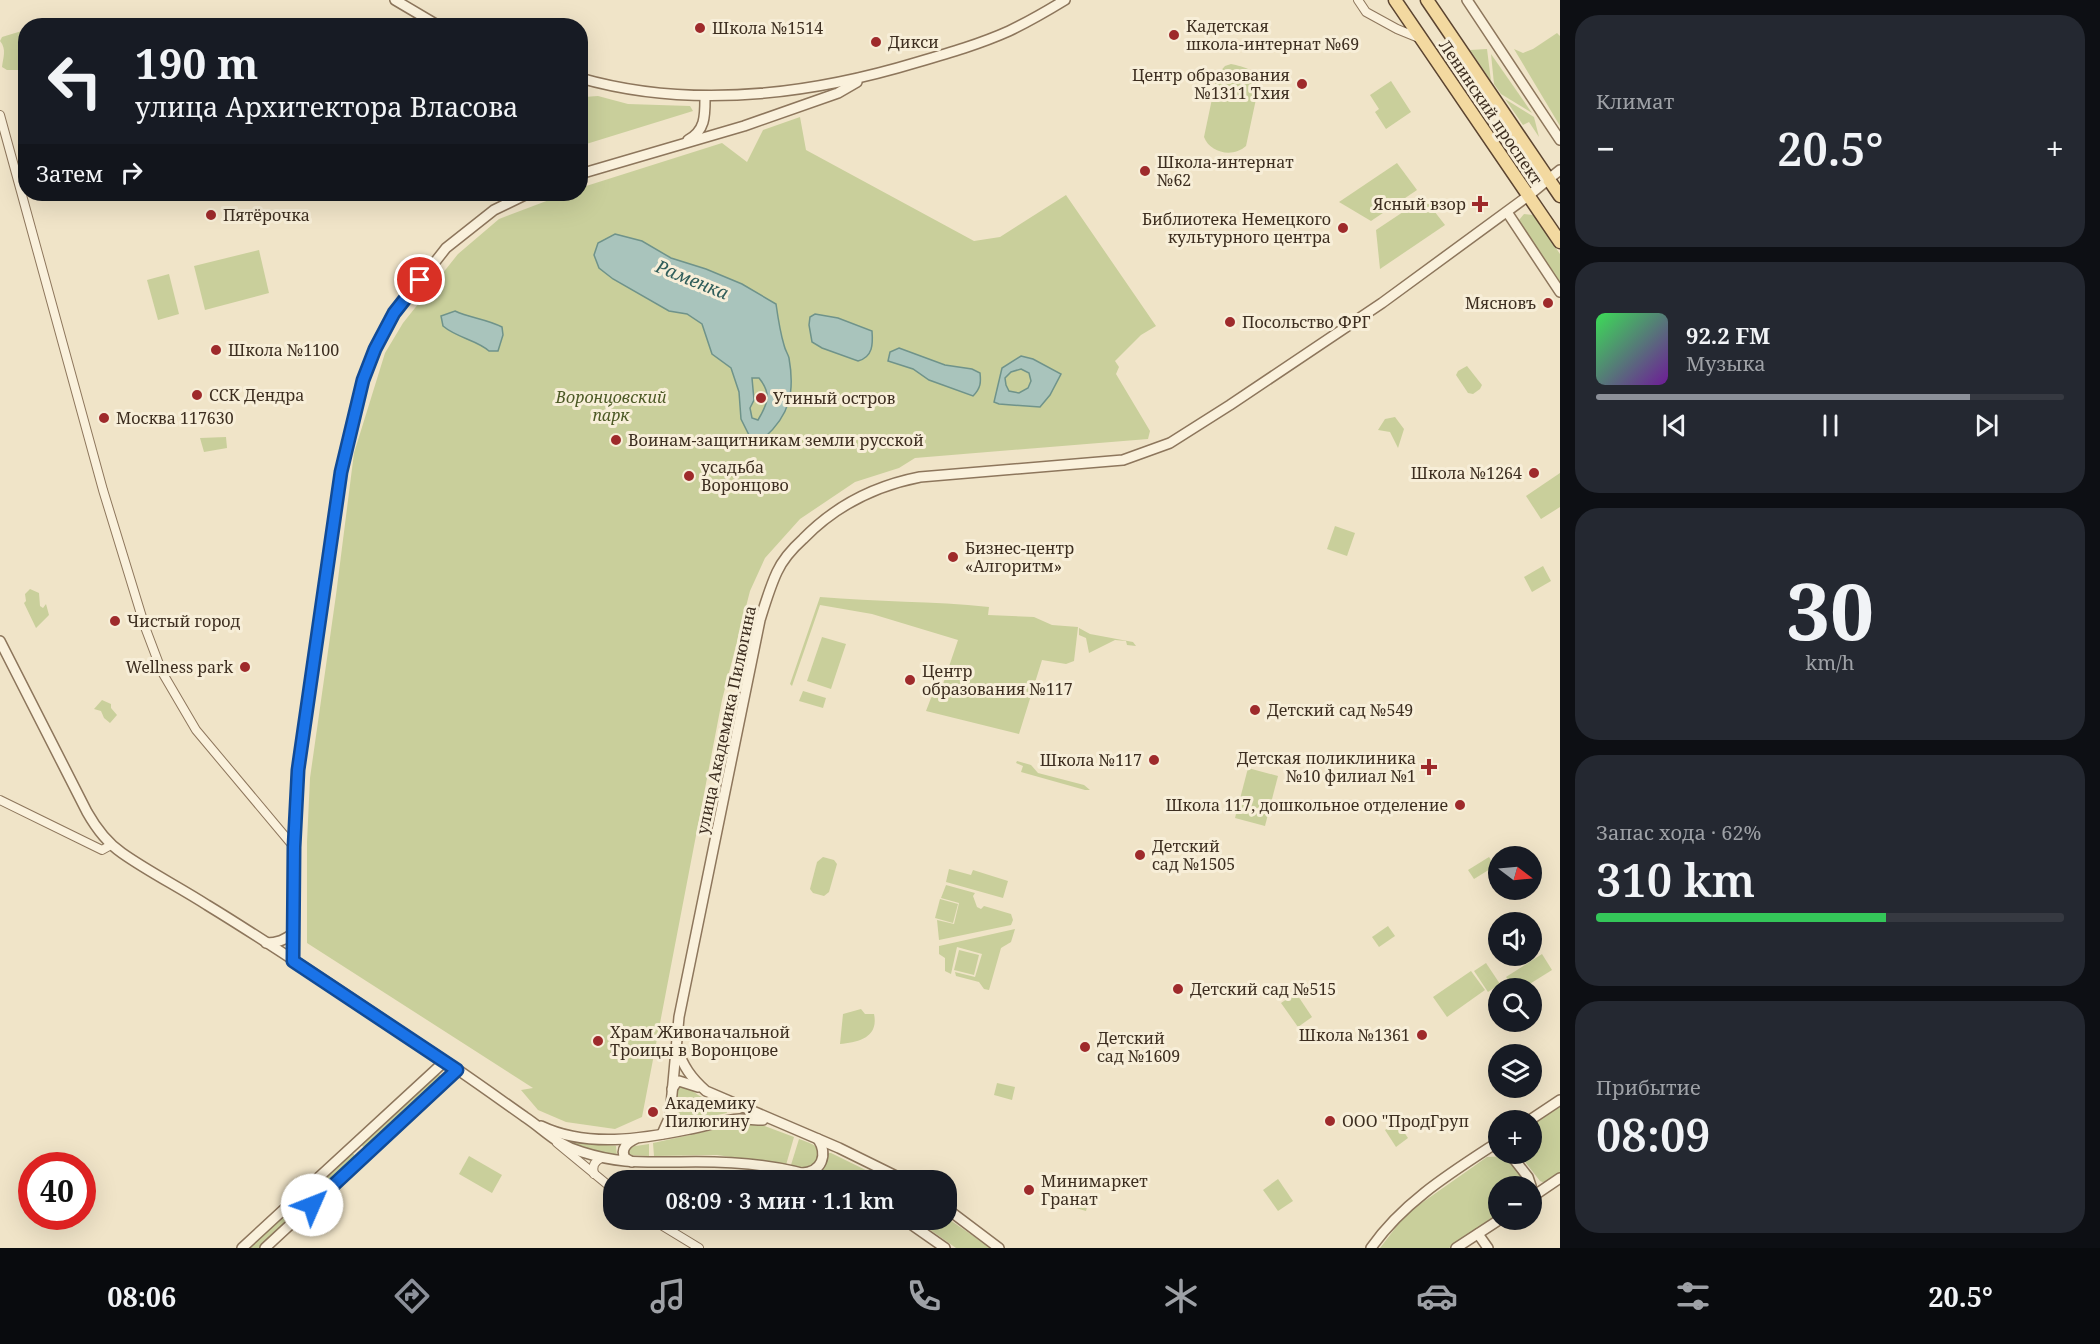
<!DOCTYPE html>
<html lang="ru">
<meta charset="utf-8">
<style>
body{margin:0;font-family:"Noto Serif",serif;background:#242831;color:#f1f3f6;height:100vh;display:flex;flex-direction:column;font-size:22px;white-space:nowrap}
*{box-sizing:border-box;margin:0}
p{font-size:20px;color:#9ea1a6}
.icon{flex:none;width:33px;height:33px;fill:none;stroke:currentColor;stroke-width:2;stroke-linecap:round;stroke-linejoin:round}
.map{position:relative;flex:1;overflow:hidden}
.details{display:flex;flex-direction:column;gap:15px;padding:15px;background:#0d0f14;width:540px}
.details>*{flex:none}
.banner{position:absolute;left:18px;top:18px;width:570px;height:183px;border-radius:24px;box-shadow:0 6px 24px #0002;background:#171b24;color:#f1f3f6;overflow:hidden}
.needle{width:39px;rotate:106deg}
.fabs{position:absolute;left:1488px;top:846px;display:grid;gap:12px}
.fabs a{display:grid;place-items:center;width:54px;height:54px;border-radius:50%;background:#171b24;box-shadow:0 6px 24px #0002;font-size:30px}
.speed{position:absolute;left:18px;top:1152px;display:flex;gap:12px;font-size:30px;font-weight:700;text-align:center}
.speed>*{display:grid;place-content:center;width:78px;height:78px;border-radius:50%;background:#171b24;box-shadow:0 6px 24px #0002;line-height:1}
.speed .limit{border:9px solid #d22;background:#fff;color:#111}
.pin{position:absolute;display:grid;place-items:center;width:51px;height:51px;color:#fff;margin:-26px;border:3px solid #fff;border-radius:50%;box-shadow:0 2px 6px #0007}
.me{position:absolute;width:66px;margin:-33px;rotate:46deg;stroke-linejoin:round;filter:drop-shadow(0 0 4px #0008)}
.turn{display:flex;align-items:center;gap:21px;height:126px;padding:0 18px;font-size:27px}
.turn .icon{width:78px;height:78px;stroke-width:2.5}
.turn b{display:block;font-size:42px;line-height:51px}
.then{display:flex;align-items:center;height:57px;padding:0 18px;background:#0003;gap:12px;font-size:22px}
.big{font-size:45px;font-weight:600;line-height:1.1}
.details .tile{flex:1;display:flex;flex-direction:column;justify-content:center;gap:9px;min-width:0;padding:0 21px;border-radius:24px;background:#242831}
.details .dial{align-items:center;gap:0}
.dial b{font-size:78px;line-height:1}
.song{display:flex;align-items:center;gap:18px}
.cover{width:72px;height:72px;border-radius:9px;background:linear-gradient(135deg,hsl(130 70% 55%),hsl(280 70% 35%))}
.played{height:6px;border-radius:3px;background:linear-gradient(90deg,#8c9099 80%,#363941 80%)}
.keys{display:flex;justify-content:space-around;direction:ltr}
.heat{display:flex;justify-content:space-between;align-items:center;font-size:33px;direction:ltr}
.charge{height:9px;border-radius:4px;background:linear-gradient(90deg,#34c759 62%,#363941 0)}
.trip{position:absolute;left:603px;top:1170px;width:354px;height:60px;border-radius:24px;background:#171b24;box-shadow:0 6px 24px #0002;font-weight:600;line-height:60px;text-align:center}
.menu{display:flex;height:96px;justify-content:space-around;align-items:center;background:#090b0e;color:#9ea1a6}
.menu .icon{width:42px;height:42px}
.menu .active{color:#8c9099}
.menu b{font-size:27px;color:#f1f3f6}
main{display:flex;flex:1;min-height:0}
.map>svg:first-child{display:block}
</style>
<main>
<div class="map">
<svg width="1560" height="1248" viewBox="0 0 1560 1248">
<rect width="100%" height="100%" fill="#f0e4c8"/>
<!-- green -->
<g fill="#c9cf9b">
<path d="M25,30v40h-18l-5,-3c1,-9 5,-18 -2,-26l2,-4z"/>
<path d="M1557,33l3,3v90l-46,-77 9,4 10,-4z"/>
<path d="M1487,49l4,32 -21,-31z"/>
<path d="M1491,54l41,59 -31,-19 -7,-10z"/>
<path d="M1231,64c13,3 26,5 28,21l-13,61c-13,12 -36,7 -42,-9l13,-62 8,-9z"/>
<path d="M1391,81l20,31 -25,17 -11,-17 4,-3 -9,-14z"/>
<path d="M598,96l30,8 62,2 3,5 -110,34 1,-48z"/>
<path d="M1505,99l29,18 5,20 -10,-15 -6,3z"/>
<path d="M800,117l6,33 168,91 26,-4 66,-42 90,131 -15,9 -26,26 4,6 -3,7 34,57 -2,8 -233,19 -16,10 -44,14 -55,37 -35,39 -15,33 -28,109 -80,417 -27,12 -49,-7 -28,-12 -17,-20 12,-2 -226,-145v-101l3,-64 26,-183 18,-142 31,-100 18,-30 55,-69 41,-35 66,-25h15l1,-6 2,-1 139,-44 25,19 16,-32z"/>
<path d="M1397,163l20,27 -46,31 -32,-19z"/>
<path d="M1424,198l21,27 -65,44 -4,-39z"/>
<path d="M1524,214l9,1 27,39v32l-41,-61v-5z"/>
<path d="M259,250l10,43 -64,17 -11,-44z"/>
<path d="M169,274l10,40 -21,6 -11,-40z"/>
<path d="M1467,366l15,19 -2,4 -7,5 -5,-1 -12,-18 2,-4z"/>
<path d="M1395,417l9,12 -6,19 -8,-16 -12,-2 7,-11z"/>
<path d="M226,437l1,11 -23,4 -4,-14z"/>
<path d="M1560,473v34l-19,12 -15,-23z"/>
<path d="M1335,526l20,7 -8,23 -20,-7z"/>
<path d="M1543,566l8,15 -19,11 -8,-15z"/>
<path d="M30,589l9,4 1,13 3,2 3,-4 3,11 -13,13 -12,-25 2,-2 -1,-7z"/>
<path d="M820,597c56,5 113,4 169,10l-1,8 46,2 18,8 26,2 -4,34 -8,3 -24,-4 -23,74 -93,-23 5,-13 12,-14 15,-44 -86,-26 -52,-9 -28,81 -2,-2z"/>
<path d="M1079,628l11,6 43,8 3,4 -9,-1 -1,-4 -11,-1 -26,13 -3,-15 -7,-3z"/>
<path d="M822,637l24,7 -15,45 -24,-8z"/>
<path d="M803,691l23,7 -3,10 -24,-7z"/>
<path d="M102,700l9,4v4l6,7 -7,8 -6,-5 -3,-7 -7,-2z"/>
<path d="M1017,761l14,4 7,8 46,12 6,5h-5l-64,-18 2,-6 -7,-3z"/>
<path d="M1248,768l30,8 -13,50 -30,-8z"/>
<path d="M823,857l11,3 3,4 -8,28 -5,4 -11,-3 -3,-4 7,-27z"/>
<path d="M1489,857l6,9 -21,13 -6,-9z"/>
<path d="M949,869l22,6 2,-5 35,11 -5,17 -57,-16z"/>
<path d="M946,885l29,8 -2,3 4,11 4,2 3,-3 27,8 2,6 -2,5 -72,15 -2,-20 17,4 5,-21 -18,-5z"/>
<path d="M940,899l18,5 -5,19 -18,-5z"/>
<path d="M1388,926l7,10 -16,11 -7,-10z"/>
<path d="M1015,929l-4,13 -10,6 -12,42 -5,-1 -5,-7 -23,-6 -1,-4 20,5 7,-23 -25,-7 -6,27 -6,-3v-13l-6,-4v-8z"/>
<path d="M959,950l20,5 -5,20 -20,-5z"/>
<path d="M1542,954l10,16 -29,18h-9l-8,-11z"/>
<path d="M1486,963l14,21 -12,8 -14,-21z"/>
<path d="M1471,971l14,19 -38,27 -14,-20z"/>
<path d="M1296,993l16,24 -14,10 -17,-24z"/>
<path d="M861,1009l4,5h9c5,24 -16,28 -34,30l3,-30z"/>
<path d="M436,1073l4,2 2,4 -77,72 -1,-4 -4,-2z"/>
<path d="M997,1083l18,4 -3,13 -18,-5z"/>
<path d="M679,1084l7,2 12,9 28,14 1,4 -44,9 -5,-1c-5,-9 -4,-28 1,-37z"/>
<path d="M1560,1105v68l-15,10 -5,-2 -21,-27h13v-30z"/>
<path d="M1397,1122l11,16 -12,9 -11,-17z"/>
<path d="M745,1123l17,2 32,12 -8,28 -69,-10 -63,1 -1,-13z"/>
<path d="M799,1139c16,6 22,6 19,25l-11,5 -16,-4z"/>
<path d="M570,1141l46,5 1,11 -11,-2 -38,-12z"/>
<path d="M649,1144v12l-21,-1 -1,-4 2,-4z"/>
<path d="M829,1153h2l55,27h-45l-17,-6 -1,-4z"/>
<path d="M349,1154h5l1,5 -95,89h-12z"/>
<path d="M469,1156l33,19 -10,18 -33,-19z"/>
<path d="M1506,1156l19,25 -1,5h-26v28l-49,34h-69l26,-34 81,-57z"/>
<path d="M1278,1179l15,22 -15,10 -15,-21z"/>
<path d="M1066,1193l23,7 -3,11 -23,-7z"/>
<path d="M947,1218l41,28 1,2h-33l-40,-28z"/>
</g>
<!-- water -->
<g fill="#a9c4bc" stroke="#6f938a" stroke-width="1.5" fill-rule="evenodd">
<path d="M615,234l27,7 29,17 35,11 36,15 34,20c2,14 4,28 8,41 1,5 4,9 5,13 6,34 1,57 -25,80l-15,-3 -8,-16 -2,-27 -8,-24 -19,-14 -10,-30 -15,-10 -18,-3 -56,-32 -14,-11 -5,-13 4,-12zM752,378h7c13,16 9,25 -1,42l-6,-2 -2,-10 4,-8z"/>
<path d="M455,311c15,7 32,8 47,16l1,8 -5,16h-9c-12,-11 -32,-13 -46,-25l-2,-10z"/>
<path d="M815,314l23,4 34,13c1,13 1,26 -14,30l-36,-13 -10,-6 -3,-17 1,-8z"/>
<path d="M899,348l46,17 27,4 8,4c1,9 1,15 -7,23l-44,-16 -16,-11 -25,-8 2,-9z"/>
<path d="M1021,356l12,3 28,15 -11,21 -10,12 -41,-3 -5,-2 8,-34zM1021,369l8,4 2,8 -3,7 -9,5 -10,-2 -3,-6 -1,-7 6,-6z"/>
</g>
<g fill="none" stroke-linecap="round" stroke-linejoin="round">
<defs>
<g id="minor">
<path d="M1358,0l8,12 31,17 22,9"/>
<path d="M0,115l103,375 42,137 17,45 34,58 98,117"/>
<path d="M0,800l102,50 9,-5"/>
<path d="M557,1143l57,47"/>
<path d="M594,1174c-2,-8 0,-12 7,-16"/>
<path d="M653,1220l46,28"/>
</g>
<g id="tertiary">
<path d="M395,0l44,26"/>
<path d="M1467,0l93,140"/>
<path d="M580,78c112,32 229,17 338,-16 31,-9 62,-18 91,-31 19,-9 38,-20 56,-31"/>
<path d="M688,140c18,-10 17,-25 17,-44"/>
<path d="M580,174l164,-48 94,-33 19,-11"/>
<path d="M1507,212l53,80"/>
<path d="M0,641l87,171c9,16 19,30 35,41 27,19 57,34 85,52 74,45 145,94 217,142 34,22 67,46 101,70 21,14 30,27 57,35 38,12 60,10 98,10 46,-1 101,2 144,18"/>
<path d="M266,943c12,0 18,-3 28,-10"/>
<path d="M293,961l1,-114 4,-77 43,-298 22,-92 12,-31 20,-36 51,-65 48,-38 33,-16"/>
<path d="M677,1048c6,18 14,30 29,43l133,57 65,32"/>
<path d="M672,1089l4,-6 3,-2 19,6"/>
<path d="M1530,1120l30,-20"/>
<path d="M541,1126c46,22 101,13 149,3 17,-3 33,-9 50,-10 8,0 15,1 23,1"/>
<path d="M662,1134l8,-18 9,-99 81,-397c5,-16 10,-33 17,-48 6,-13 16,-24 26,-33 33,-34 71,-53 117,-62l203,-17 47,-17 60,-38 152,-102 146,-107 32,-26"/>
<path d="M1510,1154l18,23 3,9"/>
<path d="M632,1162l-7,-4c-5,-9 2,-15 10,-19"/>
<path d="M802,1173c20,-1 26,-18 16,-34"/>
<path d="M1532,1197l28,-19"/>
<path d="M946,1208l53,40"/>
<path d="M905,1220l40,28"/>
<path d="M1478,1234l10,14"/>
<path d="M242,1248l203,-187"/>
<path d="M265,1248l192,-178"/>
<path d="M1371,1248c32,-46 81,-76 127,-106"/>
<path d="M1456,1248l43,-28"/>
</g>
<g id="primary">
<path d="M1395,0l165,242"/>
<path d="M1427,0l133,196"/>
</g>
</defs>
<!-- minor casing -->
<use href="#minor" stroke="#8d765c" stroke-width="10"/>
<!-- tertiary casing -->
<use href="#tertiary" stroke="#8d765c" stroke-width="12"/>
<!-- primary casing -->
<use href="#primary" stroke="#5b4430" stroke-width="15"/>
<!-- minor -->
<use href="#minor" stroke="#faf1dc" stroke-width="8"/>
<!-- tertiary -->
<use href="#tertiary" stroke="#faf1dc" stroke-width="9"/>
<!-- primary -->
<use href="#primary" stroke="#f3d9a0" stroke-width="12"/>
</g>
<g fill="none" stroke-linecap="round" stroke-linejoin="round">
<defs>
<path id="route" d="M312,1205l145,-135 -164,-109 1,-114 4,-77 43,-298 22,-92 12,-31 19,-36 26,-33"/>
</defs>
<!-- route casing -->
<use href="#route" stroke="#114b97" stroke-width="15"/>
<!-- route -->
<use href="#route" stroke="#1a73e8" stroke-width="10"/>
</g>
<!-- markers -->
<g fill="#9e2a2b" stroke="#f7eed8" stroke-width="2">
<circle cx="700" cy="28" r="6"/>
<circle cx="1174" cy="35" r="6"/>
<circle cx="876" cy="42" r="6"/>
<circle cx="1302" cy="84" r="6"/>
<circle cx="1145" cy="171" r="6"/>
<path d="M1477 195h6v6h6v6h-6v6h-6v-6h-6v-6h6z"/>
<circle cx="211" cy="215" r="6"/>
<circle cx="1343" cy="228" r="6"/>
<circle cx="1548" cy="303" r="6"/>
<circle cx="1230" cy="322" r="6"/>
<circle cx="216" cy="350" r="6"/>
<circle cx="197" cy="395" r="6"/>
<circle cx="761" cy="398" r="6"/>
<circle cx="104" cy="418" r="6"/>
<circle cx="616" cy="440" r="6"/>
<circle cx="1534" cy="473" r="6"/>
<circle cx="689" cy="476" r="6"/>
<circle cx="953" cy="557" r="6"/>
<circle cx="115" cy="621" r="6"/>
<circle cx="245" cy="667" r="6"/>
<circle cx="910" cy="680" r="6"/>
<circle cx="1255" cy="710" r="6"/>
<circle cx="1154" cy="760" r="6"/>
<path d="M1426 758h6v6h6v6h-6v6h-6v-6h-6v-6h6z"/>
<circle cx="1460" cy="805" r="6"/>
<circle cx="1140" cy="855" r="6"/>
<circle cx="1178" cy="989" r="6"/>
<circle cx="1422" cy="1035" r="6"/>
<circle cx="598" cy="1041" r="6"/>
<circle cx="1085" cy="1047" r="6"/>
<circle cx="653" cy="1112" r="6"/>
<circle cx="1330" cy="1121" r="6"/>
<circle cx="1029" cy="1190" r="6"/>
</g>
<g text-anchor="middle" stroke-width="6" stroke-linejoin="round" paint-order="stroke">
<!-- poi labels -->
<g font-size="16" fill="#3d2e20" stroke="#f7eed8" text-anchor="start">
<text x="1186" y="32">Кадетская<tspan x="1186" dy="18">школа-интернат №69</tspan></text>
<text x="712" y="34">Школа №1514</text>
<text x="888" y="48">Дикси</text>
<text x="1290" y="81" text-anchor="end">Центр образования<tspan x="1290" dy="18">№1311 Тхия</tspan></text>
<text x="1157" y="168">Школа-интернат<tspan x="1157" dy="18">№62</tspan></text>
<text x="1466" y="210" text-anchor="end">Ясный взор</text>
<text x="223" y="221">Пятёрочка</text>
<text x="1331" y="225" text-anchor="end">Библиотека Немецкого<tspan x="1331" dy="18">культурного центра</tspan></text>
<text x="1536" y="309" text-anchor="end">Мясновъ</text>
<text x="1242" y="328">Посольство ФРГ</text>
<text x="228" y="356">Школа №1100</text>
<text x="209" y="401">ССК Дендра</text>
<text x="773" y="404">Утиный остров</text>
<text x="116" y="424">Москва 117630</text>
<text x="628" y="446">Воинам-защитникам земли русской</text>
<text x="701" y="473">усадьба<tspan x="701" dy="18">Воронцово</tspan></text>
<text x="1522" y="479" text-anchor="end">Школа №1264</text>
<text x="965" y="554">Бизнес-центр<tspan x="965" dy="18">«Алгоритм»</tspan></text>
<text x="127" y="627">Чистый город</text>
<text x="233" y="673" text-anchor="end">Wellness park</text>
<text x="922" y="677">Центр<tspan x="922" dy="18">образования №117</tspan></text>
<text x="1267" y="716">Детский сад №549</text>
<text x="1416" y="764" text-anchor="end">Детская поликлиника<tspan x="1416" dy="18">№10 филиал №1</tspan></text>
<text x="1142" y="766" text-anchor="end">Школа №117</text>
<text x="1448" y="811" text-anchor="end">Школа 117, дошкольное отделение</text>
<text x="1152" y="852">Детский<tspan x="1152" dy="18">сад №1505</tspan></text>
<text x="1190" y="995">Детский сад №515</text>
<text x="610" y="1038">Храм Живоначальной<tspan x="610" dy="18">Троицы в Воронцове</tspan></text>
<text x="1410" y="1041" text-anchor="end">Школа №1361</text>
<text x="1097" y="1044">Детский<tspan x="1097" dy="18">сад №1609</tspan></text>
<text x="665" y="1109">Академику<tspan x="665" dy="18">Пилюгину</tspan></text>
<text x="1342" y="1127">ООО "ПродГруп</text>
<text x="1041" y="1187">Минимаркет<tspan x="1041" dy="18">Гранат</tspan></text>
</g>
<!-- street labels -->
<g font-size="16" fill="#3d2e20" stroke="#f7eed8">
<text transform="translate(1491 112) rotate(56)" y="6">Ленинский проспект</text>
<text transform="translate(726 720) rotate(-78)" y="6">улица Академика Пилюгина</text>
</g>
<!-- park labels -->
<g font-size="16" font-style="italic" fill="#4d5a26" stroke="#f7eed8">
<text x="611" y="403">Воронцовский<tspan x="611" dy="18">парк</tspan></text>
</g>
<!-- water labels -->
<g font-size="18" font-style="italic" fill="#2f5d5a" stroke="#f7eed8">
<text transform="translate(692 280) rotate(22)" y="6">Раменка</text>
</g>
</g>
</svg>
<div class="fabs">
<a><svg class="needle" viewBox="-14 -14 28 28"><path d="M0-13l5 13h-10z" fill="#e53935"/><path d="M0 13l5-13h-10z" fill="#9ea1a6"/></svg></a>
<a><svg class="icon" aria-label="sound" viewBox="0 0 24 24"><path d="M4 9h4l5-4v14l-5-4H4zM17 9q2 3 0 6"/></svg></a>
<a><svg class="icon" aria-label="search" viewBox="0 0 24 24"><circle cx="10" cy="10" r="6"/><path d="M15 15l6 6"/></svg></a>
<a><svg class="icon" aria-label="layers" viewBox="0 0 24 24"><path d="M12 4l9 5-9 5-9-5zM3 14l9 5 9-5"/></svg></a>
<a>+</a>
<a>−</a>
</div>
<div class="speed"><div class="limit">40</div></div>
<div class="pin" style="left:420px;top:280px;background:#d93025"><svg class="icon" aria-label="arrive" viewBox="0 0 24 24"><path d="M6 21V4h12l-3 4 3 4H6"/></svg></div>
<svg class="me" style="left:312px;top:1205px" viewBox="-20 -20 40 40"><circle r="19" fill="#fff"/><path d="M0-13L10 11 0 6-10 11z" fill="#1a73e8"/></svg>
<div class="trip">08:09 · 3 мин · 1.1 km</div>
<div class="banner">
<div class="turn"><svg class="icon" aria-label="left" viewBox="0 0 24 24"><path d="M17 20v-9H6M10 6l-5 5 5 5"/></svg><div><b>190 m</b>улица Архитектора Власова</div></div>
<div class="then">Затем<svg class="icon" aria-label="right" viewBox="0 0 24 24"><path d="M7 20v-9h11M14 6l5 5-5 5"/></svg></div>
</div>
</div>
<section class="details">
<div class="tile"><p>Климат</p>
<div class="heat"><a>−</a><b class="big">20.5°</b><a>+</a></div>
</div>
<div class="tile">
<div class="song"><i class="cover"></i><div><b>92.2 FM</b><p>Музыка</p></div></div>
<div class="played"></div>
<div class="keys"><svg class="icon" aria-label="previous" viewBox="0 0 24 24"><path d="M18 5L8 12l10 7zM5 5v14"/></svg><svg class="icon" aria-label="pause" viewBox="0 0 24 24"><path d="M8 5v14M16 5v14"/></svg><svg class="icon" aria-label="next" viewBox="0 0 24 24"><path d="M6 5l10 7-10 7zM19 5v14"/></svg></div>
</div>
<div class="tile dial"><b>30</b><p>km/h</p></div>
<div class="tile"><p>Запас хода · 62%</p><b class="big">310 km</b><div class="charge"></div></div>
<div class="tile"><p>Прибытие</p><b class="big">08:09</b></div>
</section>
</main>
<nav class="menu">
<b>08:06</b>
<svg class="icon active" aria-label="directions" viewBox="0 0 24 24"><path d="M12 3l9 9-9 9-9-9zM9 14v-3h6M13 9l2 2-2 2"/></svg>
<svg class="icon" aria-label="music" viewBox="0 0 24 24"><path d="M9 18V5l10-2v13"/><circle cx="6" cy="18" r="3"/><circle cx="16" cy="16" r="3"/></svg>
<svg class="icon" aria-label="phone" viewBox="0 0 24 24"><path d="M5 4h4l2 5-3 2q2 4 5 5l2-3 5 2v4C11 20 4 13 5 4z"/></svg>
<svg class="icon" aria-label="climate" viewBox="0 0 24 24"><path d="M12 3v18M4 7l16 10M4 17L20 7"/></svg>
<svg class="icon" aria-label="car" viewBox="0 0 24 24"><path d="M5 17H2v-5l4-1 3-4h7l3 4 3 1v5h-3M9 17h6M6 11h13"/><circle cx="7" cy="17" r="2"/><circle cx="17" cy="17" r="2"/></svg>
<svg class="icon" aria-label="filters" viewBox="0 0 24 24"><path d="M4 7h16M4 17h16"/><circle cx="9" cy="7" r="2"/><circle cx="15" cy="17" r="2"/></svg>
<b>20.5°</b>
</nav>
